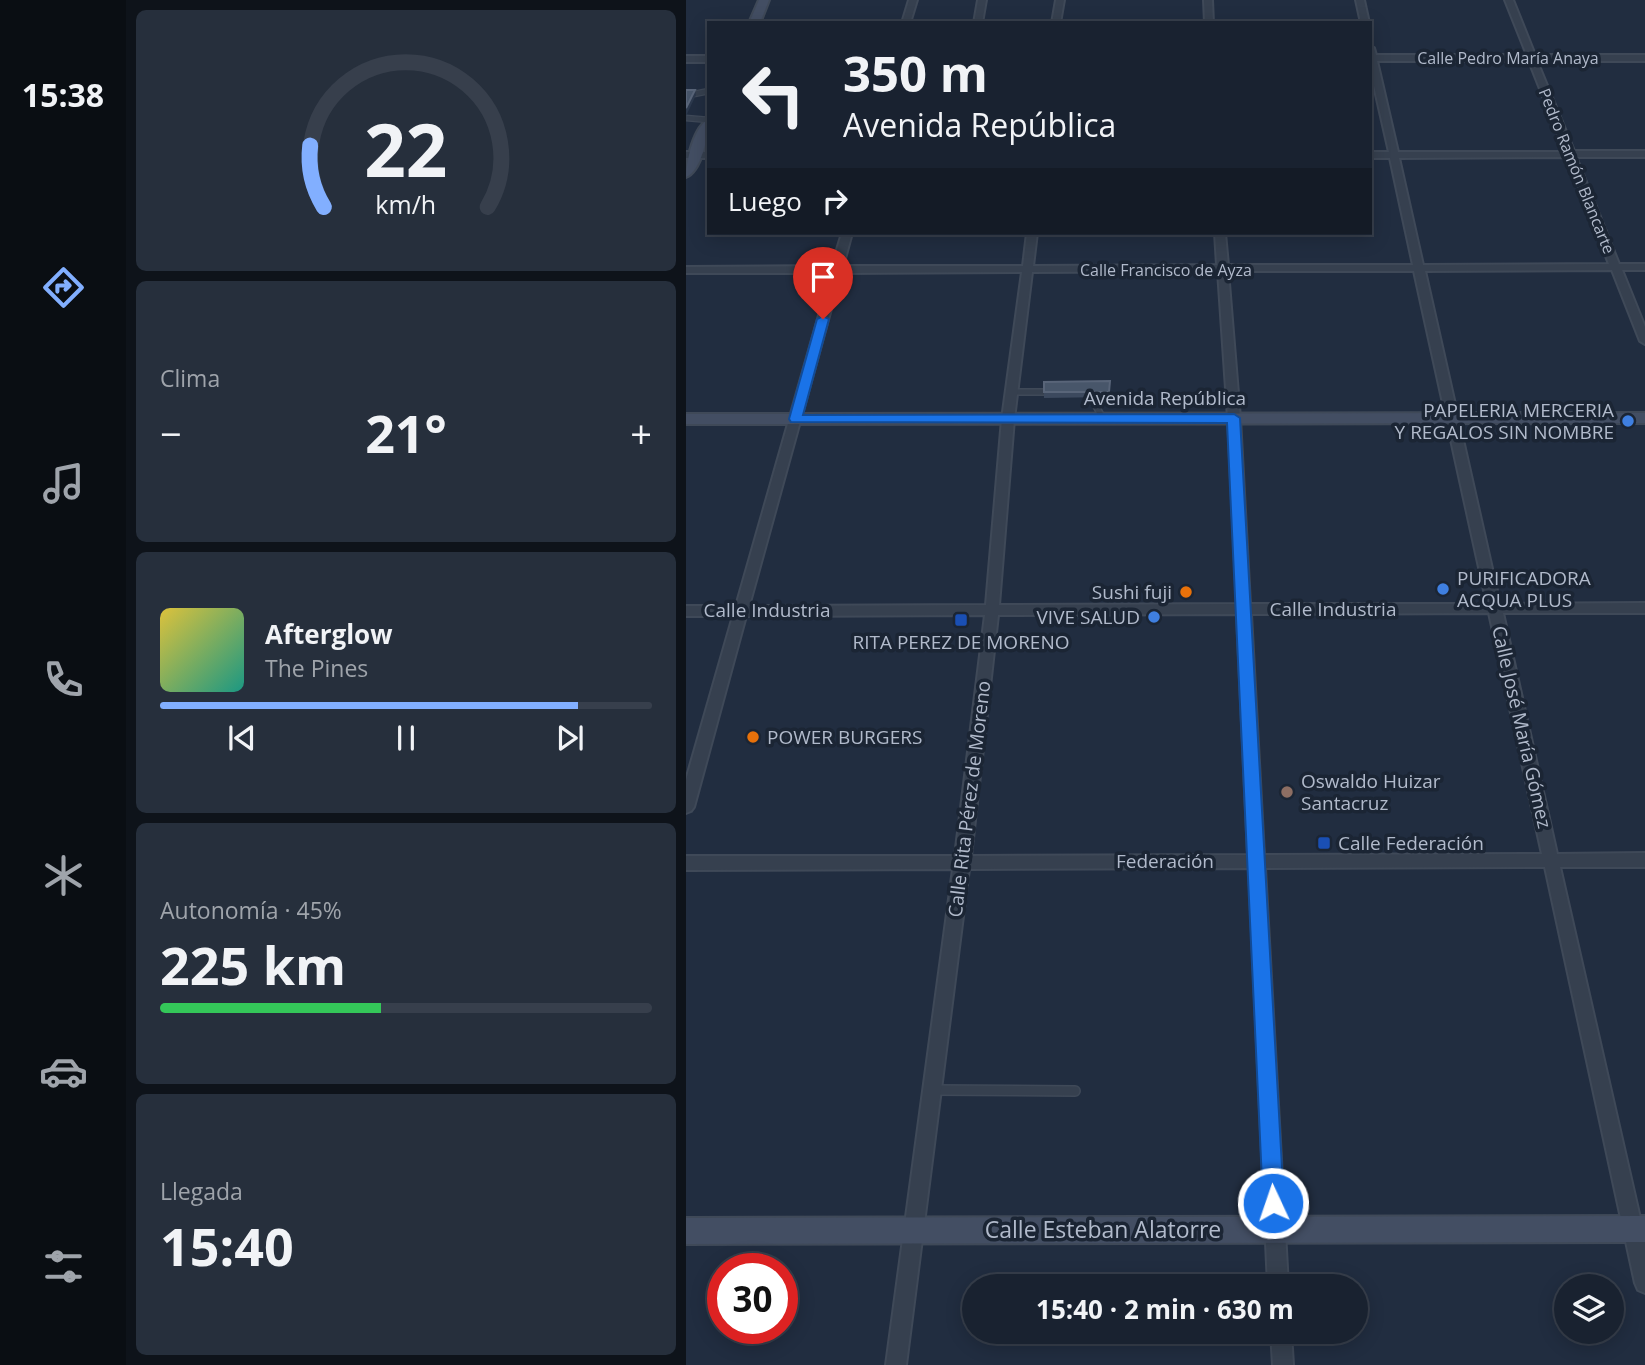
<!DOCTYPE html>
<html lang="es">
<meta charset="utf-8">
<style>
body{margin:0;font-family:"Open Sans",sans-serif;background:#262f3c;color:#f1f3f6;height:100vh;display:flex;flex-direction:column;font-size:26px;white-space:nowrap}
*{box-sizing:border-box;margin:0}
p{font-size:23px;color:#9fa4ab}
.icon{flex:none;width:38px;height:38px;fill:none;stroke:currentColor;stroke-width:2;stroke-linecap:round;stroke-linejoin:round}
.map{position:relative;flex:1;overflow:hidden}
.drawer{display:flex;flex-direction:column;gap:10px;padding:10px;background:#0e131a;width:560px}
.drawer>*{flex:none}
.hud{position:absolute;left:21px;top:21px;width:665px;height:214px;border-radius:0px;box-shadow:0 4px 18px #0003,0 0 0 2px #373f4c;background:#192230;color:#f1f3f6;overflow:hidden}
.controls{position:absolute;left:868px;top:1274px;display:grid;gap:14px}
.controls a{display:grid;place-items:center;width:70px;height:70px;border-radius:50%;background:#192230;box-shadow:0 4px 18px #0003,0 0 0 2px #373f4c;font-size:35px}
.speed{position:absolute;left:21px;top:1253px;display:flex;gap:14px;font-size:35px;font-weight:700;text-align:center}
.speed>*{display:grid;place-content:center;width:91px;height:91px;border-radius:50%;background:#192230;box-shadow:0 4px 18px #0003,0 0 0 2px #373f4c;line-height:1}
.speed .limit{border:10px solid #d22;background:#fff;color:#111}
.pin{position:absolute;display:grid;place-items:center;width:60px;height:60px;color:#fff;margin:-72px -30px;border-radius:50% 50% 50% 0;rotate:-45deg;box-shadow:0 0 7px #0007}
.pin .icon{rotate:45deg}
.me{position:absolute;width:77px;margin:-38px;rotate:357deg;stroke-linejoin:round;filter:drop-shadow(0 0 5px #0008)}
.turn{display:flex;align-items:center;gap:24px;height:147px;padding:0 21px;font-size:32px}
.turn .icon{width:91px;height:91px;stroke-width:2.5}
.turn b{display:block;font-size:49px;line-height:60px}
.then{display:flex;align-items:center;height:66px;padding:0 21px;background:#0003;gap:14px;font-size:26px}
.big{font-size:52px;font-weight:700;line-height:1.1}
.drawer .widget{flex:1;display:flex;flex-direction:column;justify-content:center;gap:10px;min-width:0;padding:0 24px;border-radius:10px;background:#262f3c}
.drawer .dial{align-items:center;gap:0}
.dial svg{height:182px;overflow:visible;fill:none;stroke:#373f4c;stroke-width:7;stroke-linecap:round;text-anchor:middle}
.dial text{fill:#f1f3f6;stroke:none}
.song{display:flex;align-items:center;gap:21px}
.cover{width:84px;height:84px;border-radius:10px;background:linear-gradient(135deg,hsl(50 70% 55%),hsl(170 70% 35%))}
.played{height:7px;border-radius:4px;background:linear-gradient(90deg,#82afff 85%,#373f4c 85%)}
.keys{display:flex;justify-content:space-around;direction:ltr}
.heat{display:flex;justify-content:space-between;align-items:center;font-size:38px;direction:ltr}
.charge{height:10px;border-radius:5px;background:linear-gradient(90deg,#34c759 45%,#373f4c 0)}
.trip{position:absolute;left:276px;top:1274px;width:406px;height:70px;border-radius:35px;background:#192230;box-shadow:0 4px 18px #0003,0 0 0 2px #373f4c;font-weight:700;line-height:70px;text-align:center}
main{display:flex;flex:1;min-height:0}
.dock{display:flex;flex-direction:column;width:126px;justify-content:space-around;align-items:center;background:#0a0e13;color:#9fa4ab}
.dock .icon{width:49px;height:49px}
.dock .selected{color:#82afff}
.dock b{font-size:32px;color:#f1f3f6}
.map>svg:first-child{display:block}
</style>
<main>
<nav class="dock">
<b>15:38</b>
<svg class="icon selected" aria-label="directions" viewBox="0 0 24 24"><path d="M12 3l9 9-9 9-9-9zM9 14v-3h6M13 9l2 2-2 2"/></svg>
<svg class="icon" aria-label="music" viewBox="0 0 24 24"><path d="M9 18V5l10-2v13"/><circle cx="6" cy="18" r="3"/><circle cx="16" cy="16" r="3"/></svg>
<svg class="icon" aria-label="phone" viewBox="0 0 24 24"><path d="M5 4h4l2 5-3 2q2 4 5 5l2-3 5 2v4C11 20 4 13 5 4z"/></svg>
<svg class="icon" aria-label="climate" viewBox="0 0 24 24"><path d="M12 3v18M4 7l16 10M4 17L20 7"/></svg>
<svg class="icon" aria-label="car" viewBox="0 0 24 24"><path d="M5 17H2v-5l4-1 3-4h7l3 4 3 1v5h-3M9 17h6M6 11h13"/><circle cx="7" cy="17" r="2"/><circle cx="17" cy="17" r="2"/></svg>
<svg class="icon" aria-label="filters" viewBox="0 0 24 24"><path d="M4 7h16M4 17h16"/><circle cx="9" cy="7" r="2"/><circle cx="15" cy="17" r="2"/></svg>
</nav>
<section class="drawer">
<div class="widget dial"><svg viewBox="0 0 100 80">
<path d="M14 69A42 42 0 1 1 86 69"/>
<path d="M14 69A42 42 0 0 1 8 42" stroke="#82afff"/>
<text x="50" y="56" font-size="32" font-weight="700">22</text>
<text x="50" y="72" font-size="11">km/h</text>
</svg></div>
<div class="widget"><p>Clima</p>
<div class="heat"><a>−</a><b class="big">21°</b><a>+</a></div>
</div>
<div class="widget">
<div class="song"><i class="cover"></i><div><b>Afterglow</b><p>The Pines</p></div></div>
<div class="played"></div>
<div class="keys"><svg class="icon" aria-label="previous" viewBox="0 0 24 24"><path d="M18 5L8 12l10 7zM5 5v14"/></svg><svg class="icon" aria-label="pause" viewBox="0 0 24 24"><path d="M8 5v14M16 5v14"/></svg><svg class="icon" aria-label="next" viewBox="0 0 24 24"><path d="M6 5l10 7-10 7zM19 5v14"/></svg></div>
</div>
<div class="widget"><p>Autonomía · 45%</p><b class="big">225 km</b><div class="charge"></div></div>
<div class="widget"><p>Llegada</p><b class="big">15:40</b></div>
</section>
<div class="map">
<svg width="959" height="1365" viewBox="0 0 959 1365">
<rect width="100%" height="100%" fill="#212d40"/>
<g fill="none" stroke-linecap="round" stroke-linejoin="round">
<defs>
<g id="lane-far2">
<path d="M3,95l20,-4"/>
<path d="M0,118l23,2"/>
</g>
<g id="lane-far1">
<path d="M326,392h33"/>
<path d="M402,398l7,6 8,15"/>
</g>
<path id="lane" d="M247,1090l142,1"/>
<g id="street">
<path d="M223,0h8l-7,23h-8z"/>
<path d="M292,0h8l-4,23h-8z"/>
<path d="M370,0h8l-4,23h-8z"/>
<path d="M518,0h8l1,23h-8z"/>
<path d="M670,0h8l5,23h-8z"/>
<path d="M819,0h8l22,55h110v6h-108l37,90h71v6h-69l43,107h26v6h-23l23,57v17l-5,-3 -28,-71 -187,1 75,333 145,-1v10h-142l54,241 88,-1v14h-85l85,373v53l-7,-3 -3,-7 -90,-416 -280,1 23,418h-20l-19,-418 -280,1 -63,496h-20l67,-496 -267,1v-14h269l30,-241 -239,1 -52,191 -3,4 -5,2v-33l47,-164h-47v-10h50l95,-333h-145v-6l146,-1 10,-33h10l-9,33h180l4,-33h10l-4,33 184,-1 -2,-32h10l3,32h185l-23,-107h-20v-6h19l-19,-84v-22l4,2 2,7h151zM691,61h152l36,91h-167zM881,157l42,107 -186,1 -24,-107zM532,271l10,147 9,186 -238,1 15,-186 18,-147zM542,271h186l73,333h-237l-10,-186zM336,272l-20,147 -16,186 -237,1 92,-333zM803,613l53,241 -278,1 -13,-241zM551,614l11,241 -277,1 27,-241z"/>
<rect x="0" y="56" width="23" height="6"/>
<rect x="0" y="152" width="23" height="6"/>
<path d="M585,1332h20l2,33h-20z"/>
</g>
<g id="secondary">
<path d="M73,0h10l-9,23h-11z"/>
<path d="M23,119c0,16 -8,52 -23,58 0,-16 8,-51 23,-58z"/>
<path d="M959,413v10l-959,1v-10z"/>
<path d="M959,1216v26l-959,2v-26z"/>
</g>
</defs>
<!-- lane-far2 casing -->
<use href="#lane-far2" stroke="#3f4958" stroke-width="7"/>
<!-- lane-far1 casing -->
<use href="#lane-far1" stroke="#3f4958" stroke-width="8"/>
<!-- lane casing -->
<use href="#lane" stroke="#3f4958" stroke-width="12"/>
<!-- street casing -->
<use href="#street" stroke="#3f4958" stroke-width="4"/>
<!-- secondary casing -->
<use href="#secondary" stroke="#3f4958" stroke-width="4"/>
<!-- lane-far2 -->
<use href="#lane-far2" stroke="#36404f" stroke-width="4.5"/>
<!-- lane-far1 -->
<use href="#lane-far1" stroke="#36404f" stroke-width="5"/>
<!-- lane -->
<use href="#lane" stroke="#36404f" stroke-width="9"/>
<!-- street -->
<use href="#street" fill="#36404f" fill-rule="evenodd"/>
<!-- secondary -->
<use href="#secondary" fill="#434e63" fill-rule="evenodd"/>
</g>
<!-- wall -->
<path fill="#3c495e" d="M424,381v16l-66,1v-6z"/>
<!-- shaded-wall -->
<path fill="#2c394d" d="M9,90l1,5 -10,21v-8z"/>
<!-- building -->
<g fill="#48566a" stroke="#596579" stroke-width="2">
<path d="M0,90h9l-9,18z"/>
<path d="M424,381l-1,11h-65v-10z"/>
</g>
<!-- route -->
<path fill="#1a73e8" stroke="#114b97" stroke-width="2" d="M137,316l6,3 -26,96 431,-1 6,4 44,785 -3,8 -8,3 -7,-3 -3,-8 -36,-780 -436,-1 -2,-3 28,-100z"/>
<!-- markers -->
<g fill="#3f7fe0" stroke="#1b2534" stroke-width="2.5">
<circle cx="942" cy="421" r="7"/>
<circle cx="757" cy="589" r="7"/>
<circle cx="468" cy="617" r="7"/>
</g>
<g fill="#e8710a" stroke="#1b2534" stroke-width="2.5">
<circle cx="500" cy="592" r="7"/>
<circle cx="67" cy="737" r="7"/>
</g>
<g fill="#1a4fb4" stroke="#1b2534" stroke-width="2.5">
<rect x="268" y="613" width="14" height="14" rx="3.5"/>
<rect x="631" y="836" width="14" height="14" rx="3.5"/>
</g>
<circle fill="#8d6e63" stroke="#1b2534" stroke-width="2.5" cx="601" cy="792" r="7"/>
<g text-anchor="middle" stroke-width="7" stroke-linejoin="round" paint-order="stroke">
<!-- far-street labels -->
<g font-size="16" fill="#b1bacb" stroke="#1b2534">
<text x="822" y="64">Calle Pedro María Anaya</text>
<text transform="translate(891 171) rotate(68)" y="6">Pedro Ramón Blancarte</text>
<text x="480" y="276">Calle Francisco de Ayza</text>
</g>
<!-- street labels -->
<g font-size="19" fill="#b1bacb" stroke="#1b2534">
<text x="479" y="405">Avenida República</text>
<text x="647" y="616">Calle Industria</text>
<text x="81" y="617">Calle Industria</text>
<text transform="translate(836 727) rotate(77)" y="7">Calle José María Gómez</text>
<text transform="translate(283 799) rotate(-83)" y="7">Calle Rita Pérez de Moreno</text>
<text x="479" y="868">Federación</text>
</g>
<!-- poi labels -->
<g font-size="19" fill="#b1bacb" stroke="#1b2534" text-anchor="start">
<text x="928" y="417" text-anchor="end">PAPELERIA MERCERIA<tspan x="928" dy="22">Y REGALOS SIN NOMBRE</tspan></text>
<text x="771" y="585">PURIFICADORA<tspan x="771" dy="22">ACQUA PLUS</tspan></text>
<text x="486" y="599" text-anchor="end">Sushi fuji</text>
<text x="454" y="624" text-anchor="end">VIVE SALUD</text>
<text x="275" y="649" text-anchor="middle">RITA PEREZ DE MORENO</text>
<text x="81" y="744">POWER BURGERS</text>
<text x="615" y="788">Oswaldo Huizar<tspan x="615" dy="22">Santacruz</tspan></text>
<text x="652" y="850">Calle Federación</text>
</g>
<!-- near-street labels -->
<g font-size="23" fill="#b1bacb" stroke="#1b2534">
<text x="417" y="1238">Calle Esteban Alatorre</text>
</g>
</g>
</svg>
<div class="controls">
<a><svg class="icon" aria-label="layers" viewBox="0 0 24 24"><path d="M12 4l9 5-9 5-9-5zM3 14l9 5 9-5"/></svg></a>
</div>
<div class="speed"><div class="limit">30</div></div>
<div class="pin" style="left:137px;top:319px;background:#d93025"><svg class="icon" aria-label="arrive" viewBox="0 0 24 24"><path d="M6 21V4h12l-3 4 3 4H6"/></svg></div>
<svg class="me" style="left:587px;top:1203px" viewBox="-20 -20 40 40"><circle r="17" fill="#1a73e8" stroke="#fff" stroke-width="3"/><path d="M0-11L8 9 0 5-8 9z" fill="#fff"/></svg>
<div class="trip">15:40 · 2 min · 630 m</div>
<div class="hud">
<div class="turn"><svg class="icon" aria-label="left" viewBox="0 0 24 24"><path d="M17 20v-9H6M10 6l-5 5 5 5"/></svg><div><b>350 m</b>Avenida República</div></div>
<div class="then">Luego<svg class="icon" aria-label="right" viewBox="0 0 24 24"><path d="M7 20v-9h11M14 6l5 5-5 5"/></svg></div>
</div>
</div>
</main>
